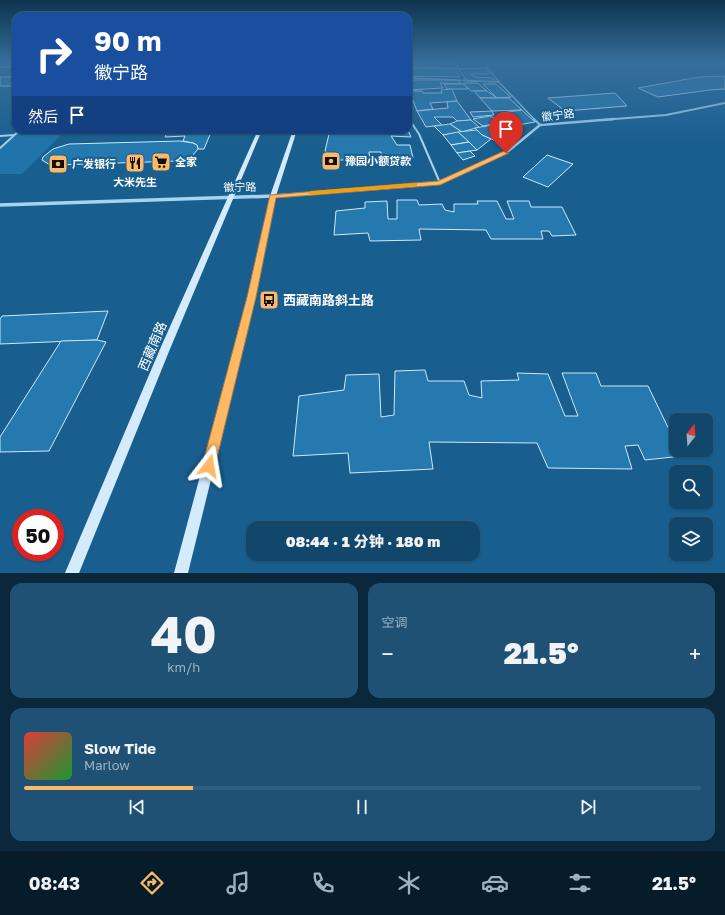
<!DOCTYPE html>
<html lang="zh">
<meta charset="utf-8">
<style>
body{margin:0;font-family:"Golos Text","Noto Sans SC",sans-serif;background:#1f5174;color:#f1f3f6;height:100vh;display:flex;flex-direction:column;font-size:15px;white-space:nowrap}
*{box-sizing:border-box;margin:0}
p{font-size:13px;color:#9cb2c2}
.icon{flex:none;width:22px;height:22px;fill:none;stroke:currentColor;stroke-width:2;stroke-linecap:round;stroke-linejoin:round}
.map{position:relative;height:573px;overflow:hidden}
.details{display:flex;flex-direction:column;gap:10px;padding:10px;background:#0a273b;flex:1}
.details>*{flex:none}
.banner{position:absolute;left:12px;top:12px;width:400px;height:122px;border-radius:12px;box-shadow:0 1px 3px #0004,0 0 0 1px #315f7f;background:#1a4fa0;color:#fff;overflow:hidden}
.needle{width:26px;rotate:17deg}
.buttons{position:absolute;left:669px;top:413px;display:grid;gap:8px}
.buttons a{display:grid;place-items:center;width:44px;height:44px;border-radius:8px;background:#12476c;box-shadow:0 1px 3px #0004,0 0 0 1px #315f7f;font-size:20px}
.speed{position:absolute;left:12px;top:509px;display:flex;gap:8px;font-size:20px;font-weight:700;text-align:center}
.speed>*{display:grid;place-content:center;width:52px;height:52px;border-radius:50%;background:#12476c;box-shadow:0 1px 3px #0004,0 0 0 1px #315f7f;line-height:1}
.speed .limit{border:6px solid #d22;background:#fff;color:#111}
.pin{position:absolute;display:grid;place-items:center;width:34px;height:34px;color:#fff;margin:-41px -17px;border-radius:50% 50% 50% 0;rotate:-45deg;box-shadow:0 0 4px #0007}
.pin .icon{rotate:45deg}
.me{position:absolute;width:44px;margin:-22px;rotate:14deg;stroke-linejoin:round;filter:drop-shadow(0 0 3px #0008)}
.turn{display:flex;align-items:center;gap:14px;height:84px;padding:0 16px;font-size:18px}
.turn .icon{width:52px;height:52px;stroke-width:2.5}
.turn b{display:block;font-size:28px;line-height:34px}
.then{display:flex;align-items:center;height:38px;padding:0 16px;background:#0003;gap:8px;font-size:15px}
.big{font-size:30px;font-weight:800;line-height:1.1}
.details .widget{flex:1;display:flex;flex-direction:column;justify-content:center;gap:6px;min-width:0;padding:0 14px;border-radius:12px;background:#1f5174}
.details .dial{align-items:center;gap:0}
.dial b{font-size:52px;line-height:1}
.song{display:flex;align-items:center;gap:12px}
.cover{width:48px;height:48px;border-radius:6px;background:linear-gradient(135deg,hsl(0 70% 55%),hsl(130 70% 35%))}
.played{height:4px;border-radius:2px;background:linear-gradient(90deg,#ffb964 25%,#315f7f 25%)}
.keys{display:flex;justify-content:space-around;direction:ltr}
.heat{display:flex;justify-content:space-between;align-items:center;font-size:22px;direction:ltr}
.details .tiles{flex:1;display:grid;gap:10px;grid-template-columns:1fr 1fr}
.widget:last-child{grid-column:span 2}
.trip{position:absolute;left:246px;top:521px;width:234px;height:40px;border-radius:12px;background:#12476c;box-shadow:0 1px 3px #0004,0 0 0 1px #315f7f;font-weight:800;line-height:40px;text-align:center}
.dock{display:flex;height:64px;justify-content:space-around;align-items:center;background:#071c2b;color:#9cb2c2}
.dock .icon{width:28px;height:28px}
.dock .selected{color:#ffb964}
.dock b{font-size:18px;color:#f1f3f6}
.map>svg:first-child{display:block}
</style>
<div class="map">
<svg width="725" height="573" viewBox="0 0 725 573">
<rect width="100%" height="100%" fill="#185f90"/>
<!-- green -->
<path fill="#2174a9" d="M20,130h46l-44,44h-22v-26z"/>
<!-- building -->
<g fill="#2679ae" stroke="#cce9fb">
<path d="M408,63h49l1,5 -50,-1z"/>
<path d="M408,68l47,1 5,8 -52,-1z"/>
<path d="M486,68l4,6h-19l3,3 19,1 2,4 -28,-1 -9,-12z"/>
<path d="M725,76v13l-15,1 -52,7 -20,-9 61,-11z"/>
<rect x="0" y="77" width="16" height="9"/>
<path d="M412,80h45l5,4 -22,-1 3,5 -35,2v-8h5z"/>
<path d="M463,83h15l9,8h-16z"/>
<path d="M444,84h20l4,5h-21z"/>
<path d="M483,84h13l15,13 -14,1z"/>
<path d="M452,89l5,12 -27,2 3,6 -16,2 -5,-13h-4v-7h14l1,2h19l-1,-3z"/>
<path d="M474,91h13l10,7h-17z"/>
<path d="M615,93l12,13 -62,5 -17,-13z"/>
<path d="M480,98h29l13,12 -30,1z"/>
<path d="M457,101l14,19 -14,1 -4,-4h-19l8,8 -16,2 -9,-16 31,-3 -1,-6z"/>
<path d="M522,110l13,12 -17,3 -17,-12z"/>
<path d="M492,111l2,4 -21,2 -3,-5z"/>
<path d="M490,116l12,6 -19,4 -10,-7z"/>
<path d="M471,120l8,7 -17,5 -12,-8 7,-3z"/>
<path d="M504,123l7,5 -4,1 5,2 -16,10 -14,-6 -7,-7z"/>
<path d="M450,124l12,8 -19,3 -9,-9z"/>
<path d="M168,130h44l-8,19h-6l-1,-4 -4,-2 -10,-2 2,-5 -20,1z"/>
<path d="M330,130h78l3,7 -20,-1 6,9h13l3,13 -31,1 -1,-7h-12l1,8h-32l-13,-9z"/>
<path d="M477,130l5,5 9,4 -14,11 -19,-18z"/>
<path d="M458,132l11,10 -18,3 -8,-10z"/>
<path d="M180,141l13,2 4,2 1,4 -6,7 -15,5 -120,4h-7l-8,-5 1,-3 10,-8 16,-5z"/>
<path d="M469,142l8,8 -20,3 -6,-8z"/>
<path d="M470,151l5,5 -12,4 -6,-7z"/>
<path d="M547,155l26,9 -25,23 -25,-10z"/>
<path d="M397,200h20l2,5 23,-1 3,6 9,2v-8h24l-1,-3h20l9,18h8l-7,-18h22l2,6h31l14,28 -24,1 -3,-5h-8l2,8h-52l-5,-9 -67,-1 2,11 -51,1 -2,-8 -34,2 2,-24 29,-3v-6l22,-1 1,18h9z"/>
<path d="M108,311l-11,29 -97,4v-25l2,-3z"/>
<path d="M97,340l9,2 -57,109 -49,1v-15l61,-96z"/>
<path d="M425,370l3,11h36l5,14 13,3 -1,-17 38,-1 -2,-7 31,1 17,42h13l-16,-43h34l5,13h47l28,58v6h3l3,6 -37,4 -7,-15 -13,1 7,23 -84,-1 -11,-25 -108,-1 4,27 -83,4 -2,-20 -55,3 6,-60 45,-6 2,-15 33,-1 2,43 13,-2 1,-44z"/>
</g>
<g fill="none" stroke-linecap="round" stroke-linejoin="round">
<!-- lane-far1 -->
<g stroke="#a6d3ef" stroke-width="1.5">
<path d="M484,63l15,19 36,38"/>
<path d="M0,67h16"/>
<path d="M413,78l86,4"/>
<path d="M408,118l1,2"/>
</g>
<!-- lane -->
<g stroke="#a6d3ef" stroke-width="2">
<path d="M409,119l10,15 21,49"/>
<path d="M534,119l6,6"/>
<path d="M0,136l14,-1"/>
<path d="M0,148l20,-18"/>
</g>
<!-- street-far2 -->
<path stroke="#a6d3ef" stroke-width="2" d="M602,120l64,-5 59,-12"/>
<!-- street-far1 -->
<path stroke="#a6d3ef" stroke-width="2.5" d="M304,194l136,-11 66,-30 34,-28 74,-6"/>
<!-- street -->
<path stroke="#a6d3ef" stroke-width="3.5" d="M0,205l273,-9 44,-3"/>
<!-- secondary -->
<g fill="#d3ebfb" fill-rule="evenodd">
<path d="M258,130h4l-92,219 -91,224h-14l95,-224z"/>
<path d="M293,130h4l-21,66 -20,101 -68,276h-14l74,-276 22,-101z"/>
</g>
</g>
<!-- sky -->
<linearGradient id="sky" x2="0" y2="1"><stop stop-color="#0d344f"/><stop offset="0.44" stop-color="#376f9c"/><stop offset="1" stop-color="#376f9c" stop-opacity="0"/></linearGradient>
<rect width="725" height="143" fill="url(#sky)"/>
<!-- route -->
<path fill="#ffb964" stroke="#a67841" d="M504,151l5,2 -69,32 -164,13 -20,99 -41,169 -2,4 -4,2 -5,-2 -2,-4 45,-169 23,-102 168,-14z"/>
<!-- slow -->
<path fill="#f59e0b" d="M414,183h3v3l-106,9 -3,-2 3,-2z"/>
<!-- icons -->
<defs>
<symbol id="bank-square" viewBox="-11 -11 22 22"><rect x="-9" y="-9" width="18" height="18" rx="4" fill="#ffb964" stroke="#185f90"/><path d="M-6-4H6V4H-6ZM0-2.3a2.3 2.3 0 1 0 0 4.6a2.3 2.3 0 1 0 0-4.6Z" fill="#111"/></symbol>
<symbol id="supermarket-square" viewBox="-11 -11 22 22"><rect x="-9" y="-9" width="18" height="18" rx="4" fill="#ffb964" stroke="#185f90"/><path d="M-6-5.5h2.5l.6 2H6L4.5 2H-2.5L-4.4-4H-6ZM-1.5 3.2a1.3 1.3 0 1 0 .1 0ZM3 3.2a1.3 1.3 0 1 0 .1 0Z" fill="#111"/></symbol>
<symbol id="restaurant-square" viewBox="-11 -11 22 22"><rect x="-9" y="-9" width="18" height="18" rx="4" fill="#ffb964" stroke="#185f90"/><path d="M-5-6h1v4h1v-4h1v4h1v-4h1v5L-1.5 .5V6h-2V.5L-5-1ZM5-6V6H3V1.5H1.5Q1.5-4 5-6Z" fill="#111"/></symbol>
<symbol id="bus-square" viewBox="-11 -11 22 22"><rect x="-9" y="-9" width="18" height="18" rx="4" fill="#ffb964" stroke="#185f90"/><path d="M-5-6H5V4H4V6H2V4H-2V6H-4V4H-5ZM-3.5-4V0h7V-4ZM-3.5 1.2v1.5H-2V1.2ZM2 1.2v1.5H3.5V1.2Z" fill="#111"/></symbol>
</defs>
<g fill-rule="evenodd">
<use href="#bank-square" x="320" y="150" width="22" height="22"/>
<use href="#supermarket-square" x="150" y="151" width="22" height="22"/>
<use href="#restaurant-square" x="124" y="152" width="22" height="22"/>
<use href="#bank-square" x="47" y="153" width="22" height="22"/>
<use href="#bus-square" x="258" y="289" width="22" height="22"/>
</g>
<g text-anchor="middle" stroke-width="4" stroke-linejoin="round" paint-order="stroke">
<!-- far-street labels -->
<g font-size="11" fill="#fff" stroke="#185f90">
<text transform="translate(558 115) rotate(-7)" y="4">徽宁路</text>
<text transform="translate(240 187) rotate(-1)" y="4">徽宁路</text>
</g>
<!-- far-poi labels -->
<g font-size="11" font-weight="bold" fill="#fff" stroke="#185f90" text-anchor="start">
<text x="345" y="165">豫园小额贷款</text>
<text x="175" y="166">全家</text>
<text x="72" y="168">广发银行</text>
<text x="135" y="186" text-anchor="middle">大米先生</text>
</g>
<!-- poi labels -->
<g font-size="13" font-weight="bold" fill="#fff" stroke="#185f90" text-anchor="start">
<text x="283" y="305">西藏南路斜土路</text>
</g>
<!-- street labels -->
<g font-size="13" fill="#fff" stroke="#185f90">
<text transform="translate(152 346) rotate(-67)" y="5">西藏南路</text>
</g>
</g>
</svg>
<div class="buttons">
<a><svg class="needle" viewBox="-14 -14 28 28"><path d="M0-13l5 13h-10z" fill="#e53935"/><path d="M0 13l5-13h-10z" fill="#9cb2c2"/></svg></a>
<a><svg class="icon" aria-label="search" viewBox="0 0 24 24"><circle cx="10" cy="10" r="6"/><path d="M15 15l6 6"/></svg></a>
<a><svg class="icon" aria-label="layers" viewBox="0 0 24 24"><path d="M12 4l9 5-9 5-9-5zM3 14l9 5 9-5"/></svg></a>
</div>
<div class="speed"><div class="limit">50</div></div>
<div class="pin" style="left:506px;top:153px;background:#d93025"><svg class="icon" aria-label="arrive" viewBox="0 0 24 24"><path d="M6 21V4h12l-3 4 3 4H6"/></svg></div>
<svg class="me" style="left:209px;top:466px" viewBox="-20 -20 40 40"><path d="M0-17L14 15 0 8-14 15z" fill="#ffb964" stroke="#fff" stroke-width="4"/></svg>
<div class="trip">08:44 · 1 分钟 · 180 m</div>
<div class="banner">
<div class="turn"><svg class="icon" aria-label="right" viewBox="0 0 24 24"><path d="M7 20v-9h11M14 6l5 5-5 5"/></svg><div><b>90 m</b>徽宁路</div></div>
<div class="then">然后<svg class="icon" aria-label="arrive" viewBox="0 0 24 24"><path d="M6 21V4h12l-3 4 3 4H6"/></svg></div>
</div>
</div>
<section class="details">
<div class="tiles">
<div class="widget dial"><b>40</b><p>km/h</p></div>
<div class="widget"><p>空调</p>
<div class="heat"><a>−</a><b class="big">21.5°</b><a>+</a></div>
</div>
<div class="widget">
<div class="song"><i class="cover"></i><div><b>Slow Tide</b><p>Marlow</p></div></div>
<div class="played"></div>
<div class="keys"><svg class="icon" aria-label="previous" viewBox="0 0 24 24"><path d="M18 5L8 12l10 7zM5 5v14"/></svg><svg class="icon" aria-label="pause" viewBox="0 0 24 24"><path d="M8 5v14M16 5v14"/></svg><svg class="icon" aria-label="next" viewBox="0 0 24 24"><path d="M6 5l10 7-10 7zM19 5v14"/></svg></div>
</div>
</div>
</section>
<nav class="dock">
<b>08:43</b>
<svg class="icon selected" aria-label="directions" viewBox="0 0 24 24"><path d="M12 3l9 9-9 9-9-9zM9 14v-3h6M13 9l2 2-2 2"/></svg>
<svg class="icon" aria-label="music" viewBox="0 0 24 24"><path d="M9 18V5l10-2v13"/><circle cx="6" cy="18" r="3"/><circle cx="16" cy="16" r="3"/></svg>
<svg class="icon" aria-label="phone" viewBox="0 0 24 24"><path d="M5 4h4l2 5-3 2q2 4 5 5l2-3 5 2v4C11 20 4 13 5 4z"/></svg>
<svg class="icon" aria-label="climate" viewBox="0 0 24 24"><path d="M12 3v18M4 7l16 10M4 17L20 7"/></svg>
<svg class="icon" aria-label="car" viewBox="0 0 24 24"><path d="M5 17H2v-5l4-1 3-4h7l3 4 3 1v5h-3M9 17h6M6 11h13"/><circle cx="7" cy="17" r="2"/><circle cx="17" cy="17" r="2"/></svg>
<svg class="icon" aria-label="filters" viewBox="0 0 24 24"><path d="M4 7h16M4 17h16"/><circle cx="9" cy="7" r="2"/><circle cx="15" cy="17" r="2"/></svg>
<b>21.5°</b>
</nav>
